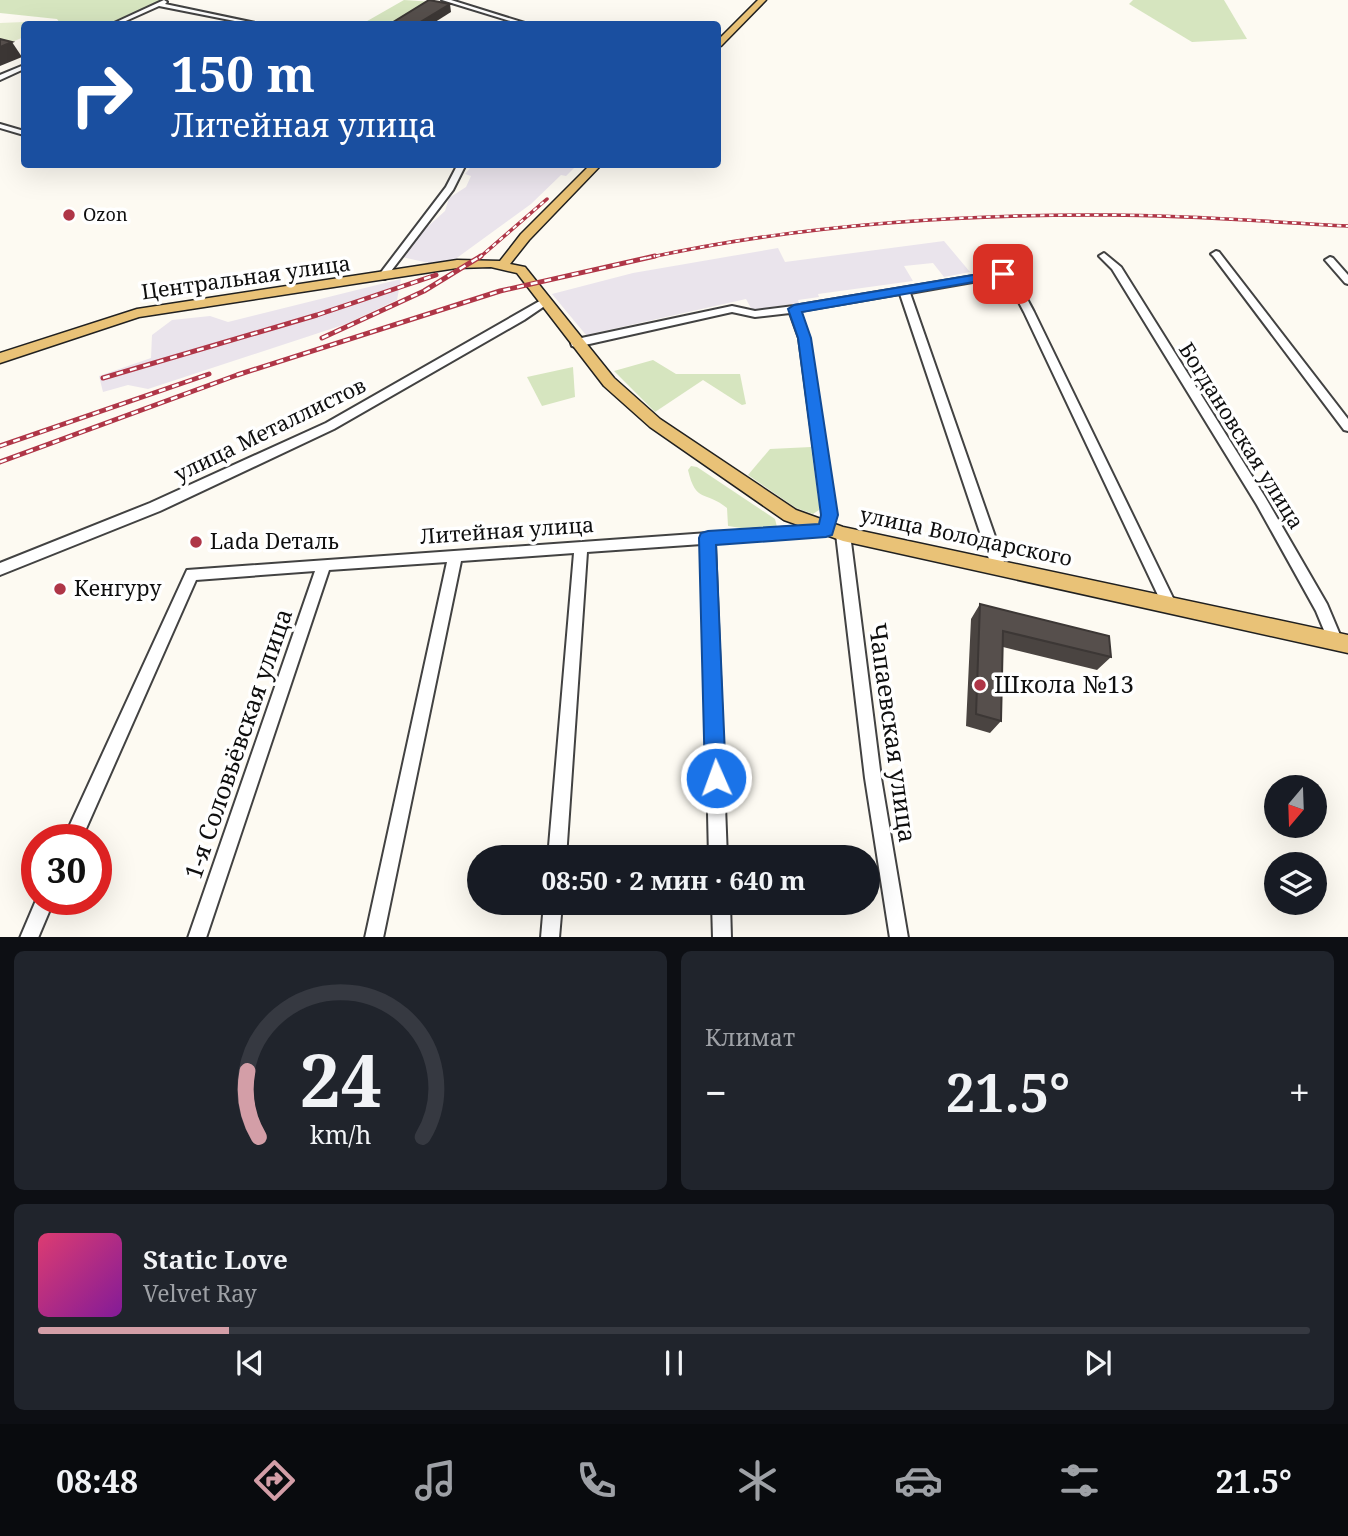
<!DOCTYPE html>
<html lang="ru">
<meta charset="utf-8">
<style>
body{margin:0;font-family:"Noto Serif",serif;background:#20242c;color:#f1f3f6;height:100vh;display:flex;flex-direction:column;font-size:26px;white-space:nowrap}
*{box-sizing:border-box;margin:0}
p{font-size:23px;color:#9ea1a6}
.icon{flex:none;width:38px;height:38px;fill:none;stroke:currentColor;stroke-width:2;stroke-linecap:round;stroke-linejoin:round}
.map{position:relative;height:937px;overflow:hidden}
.details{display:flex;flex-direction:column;gap:14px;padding:14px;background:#0d0f14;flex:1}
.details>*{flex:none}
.hud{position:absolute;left:21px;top:21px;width:700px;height:147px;border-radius:7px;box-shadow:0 7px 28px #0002;background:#1a4fa0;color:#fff;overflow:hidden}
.needle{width:46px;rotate:199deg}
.fabs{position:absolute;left:1264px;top:775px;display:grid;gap:14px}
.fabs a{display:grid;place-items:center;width:63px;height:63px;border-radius:50%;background:#171b24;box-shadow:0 7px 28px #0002;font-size:35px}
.speed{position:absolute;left:21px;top:824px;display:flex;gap:14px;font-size:35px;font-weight:700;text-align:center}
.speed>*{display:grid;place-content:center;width:91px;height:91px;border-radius:50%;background:#171b24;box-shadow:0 7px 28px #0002;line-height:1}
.speed .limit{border:10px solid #d22;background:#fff;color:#111}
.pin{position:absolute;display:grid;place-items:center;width:60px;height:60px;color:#fff;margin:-30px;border-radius:14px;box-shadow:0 4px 10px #0006}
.me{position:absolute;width:77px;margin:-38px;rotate:358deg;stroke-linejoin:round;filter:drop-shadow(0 0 5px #0008)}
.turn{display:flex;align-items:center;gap:24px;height:147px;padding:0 35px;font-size:32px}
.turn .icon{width:91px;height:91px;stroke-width:2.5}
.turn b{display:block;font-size:49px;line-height:60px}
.big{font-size:52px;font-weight:700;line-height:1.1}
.details .widget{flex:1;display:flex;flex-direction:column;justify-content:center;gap:10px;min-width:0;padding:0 24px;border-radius:10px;background:#20242c}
.details .dial{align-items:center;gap:0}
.dial svg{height:182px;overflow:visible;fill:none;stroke:#363941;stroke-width:7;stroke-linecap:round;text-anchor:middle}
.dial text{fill:#f1f3f6;stroke:none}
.song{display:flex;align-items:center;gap:21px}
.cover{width:84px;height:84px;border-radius:10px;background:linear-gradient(135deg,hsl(340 70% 55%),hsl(290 70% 35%))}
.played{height:7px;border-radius:4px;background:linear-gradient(90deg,#d39ea7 15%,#363941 15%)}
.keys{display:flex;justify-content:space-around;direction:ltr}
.heat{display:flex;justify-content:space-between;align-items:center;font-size:38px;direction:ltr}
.details .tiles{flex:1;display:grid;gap:14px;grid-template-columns:1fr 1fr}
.widget:last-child{grid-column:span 2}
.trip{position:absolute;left:467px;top:845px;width:413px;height:70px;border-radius:35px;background:#171b24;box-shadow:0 7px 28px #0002;font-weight:700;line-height:70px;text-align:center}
.tabs{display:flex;height:112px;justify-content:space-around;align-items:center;background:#090b0e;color:#9ea1a6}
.tabs .icon{width:49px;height:49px}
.tabs .current{color:#d39ea7}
.tabs b{font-size:32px;color:#f1f3f6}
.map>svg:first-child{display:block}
</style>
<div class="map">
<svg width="1348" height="938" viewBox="0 0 1348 938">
<rect width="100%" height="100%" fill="#fdfaf2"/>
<!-- industrial -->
<g fill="#eae4ec">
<path d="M469,165h108l-11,11 -5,-1 -30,29 -77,56 -21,4 -31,-7 12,-18 31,-28 4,-13 17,-11 5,-11 -6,-2 5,-6z"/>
<path d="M944,241l26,31 -26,5 -11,-14 -29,3 9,15 -95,13 1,3 -21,3 1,3 -47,7 -6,-11 -160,36 -34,-41 81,-21 145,-25 7,14z"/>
<path d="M401,279l-4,21 -51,24 -198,65 -20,-4 -25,7 -4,-16 52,-18 1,-23 20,-15 38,-4 18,6z"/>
</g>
<!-- green -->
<g fill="#d6e5bf">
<path d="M0,0h162l-54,24h-38l-10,-1 -3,-4 -57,-6z"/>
<path d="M404,0l30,2 -35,22h-37z"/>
<path d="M1133,0h91l23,39 -55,3 -63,-38z"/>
<path d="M653,360l23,14h64l6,30 -4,1 -39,-25 -48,32 -41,-41z"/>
<path d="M573,367l2,30 -33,9 -15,-29z"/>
<path d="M811,447l8,58v5l-6,4 -17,-6 -48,-33 22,-26z"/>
<path d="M691,466l6,1 78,52 2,8 -36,1 -13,-2 -1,-18c-22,-18 -31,-4 -39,-38z"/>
</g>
<!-- pitch -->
<path fill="#e5edcf" d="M24,22l9,2h-9v13l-24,10v-24z"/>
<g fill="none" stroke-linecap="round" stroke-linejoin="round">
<defs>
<g id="minor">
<path d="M164,0l3,2 -2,2 95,20h-10l-91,-18 -40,18h-7z"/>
<path d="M442,0h9l77,24h-8z"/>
<path d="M24,65v4l-24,11v-5z"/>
<path d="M0,124l24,7v4l-24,-7z"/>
<path d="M458,164h8l-13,26 -68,89h-6v-4l67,-88z"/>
<path d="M1216,251l3,1 129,167v12l-4,-1 -131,-174 -2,-2z"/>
<path d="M1104,253l17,14 144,230 62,107 16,38 -2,5 -5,2 -5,-2 -15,-36 -59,-106 -145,-236 -13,-13z"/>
<path d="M1330,257l3,1 15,17v9l-3,-1 -20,-23z"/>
<path d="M1003,271c15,8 23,26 31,41l140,288 2,4 -2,4 -5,2 -5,-2 -140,-296 -12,-23 -11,-12 -91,16 96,275 -2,4 -5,2 -5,-2 -2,-4 -92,-274 -100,17 9,27 26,177 -4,19 -5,1 -111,8 12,315h-18l-7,-314 -115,8 -21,306h-18l26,-305 -113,8 -78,377h-18l82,-376 -118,8 -123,368h-18l127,-367 -119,9 -115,260h-18l124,-270 634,-45 2,-10 -24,-177 -9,-25 -35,4 -23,-5 -156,35 -4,-1 -1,-3 1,-3 160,-34 23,5 39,-5z"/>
<path d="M545,298l5,3 -1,2 -25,17 -190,109 -174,82 -160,64v-12l150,-60 176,-80z"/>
<path d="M843,529l5,1 2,4 31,244 27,160h-18l-25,-160 -29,-244 2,-4z"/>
<path d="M37,898l17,2 -16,38h-18z"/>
<path d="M544,903h18l-3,35h-18z"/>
<path d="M712,903h18l1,35h-18z"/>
</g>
<g id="major">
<path d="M758,0h8l-45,46h-3v-6z"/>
<path d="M591,164h11l-73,76 -19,24 15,3 89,111 46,41 136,91 47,17 505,108v18l-505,-112 -59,-21 -134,-93 -46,-41 -87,-113 -26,-6 -34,1 -318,49 -139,46v-10l137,-44 320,-49 43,1 21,-27z"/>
</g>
</defs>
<!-- minor casing -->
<use href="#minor" stroke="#424242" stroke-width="4"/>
<!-- major casing -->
<use href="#major" stroke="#202020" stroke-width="3"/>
<!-- minor -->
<use href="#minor" fill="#fff" fill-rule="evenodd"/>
<!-- major -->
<use href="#major" fill="#e9c277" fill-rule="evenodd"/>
<defs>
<g id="rail-far1">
<path d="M479,258l68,-59"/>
<path d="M647,258c151,-33 309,-44 463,-43 79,0 159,7 238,11"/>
</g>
<g id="rail">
<path d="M322,338l102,-47 57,-35"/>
<path d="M103,378l214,-63 119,-40"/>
<path d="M0,446l209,-72"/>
<path d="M0,462l237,-87 263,-84 155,-35"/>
</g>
</defs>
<!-- rail-far1 casing -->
<use href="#rail-far1" stroke="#af3647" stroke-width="3.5"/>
<!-- rail casing -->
<use href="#rail" stroke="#af3647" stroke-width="5"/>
<!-- rail-far1 -->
<use href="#rail-far1" stroke="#fff" stroke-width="2" stroke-dasharray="4.5" stroke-linecap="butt"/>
<!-- rail -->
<use href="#rail" stroke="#fff" stroke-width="2.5" stroke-dasharray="7" stroke-linecap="butt"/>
</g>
<!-- wall -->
<path fill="#4a4441" d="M980,604l131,53 -14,13 -94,-23 -2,74 -11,12 -24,-7 5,-107z"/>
<!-- shaded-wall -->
<g fill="#3c3735">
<path d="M450,4l1,8 -19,12h-15z"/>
<path d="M12,42l10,15 -22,9v-19z"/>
</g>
<!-- building -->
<g fill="#564f4c" stroke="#3c3735" stroke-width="2">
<path d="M429,0l21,4 -33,20h-27z"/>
<path d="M0,39l12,3 -12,5z"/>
<path d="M980,604l129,32 2,21 -108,-26 -2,90 -25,-7z"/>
</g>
<!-- route -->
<path fill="#1a73e8" stroke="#114b97" stroke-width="2" d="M1003,270l5,1v5l-206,36 9,26 27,177 -6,20 -6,2 -110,8 10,233 -3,7 -7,3 -8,-3 -3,-7 -6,-240 2,-5 7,-2 111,-7 2,-9 -23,-177 -10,-29 6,-4z"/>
<!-- markers -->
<g fill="#af3647" stroke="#fff" stroke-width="2.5">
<circle cx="69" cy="215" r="7"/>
<circle cx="196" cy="542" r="7"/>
<circle cx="60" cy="589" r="7"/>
<circle cx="980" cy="685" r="7"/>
</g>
<g text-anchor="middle" stroke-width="7" stroke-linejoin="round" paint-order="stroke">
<!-- far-poi labels -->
<g font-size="18" fill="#0f0f0f" stroke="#fff" text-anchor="start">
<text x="83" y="221">Ozon</text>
</g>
<!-- street labels -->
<g font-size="21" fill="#0f0f0f" stroke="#fff">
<text transform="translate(246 278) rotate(-8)" y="7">Центральная улица</text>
<text transform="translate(270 430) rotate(-26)" y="7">улица Металлистов</text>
<text transform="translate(1241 436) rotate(58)" y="7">Богдановская улица</text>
<text transform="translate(507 531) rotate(-4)" y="7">Литейная улица</text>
<text transform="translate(966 537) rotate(12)" y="7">улица Володарского</text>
</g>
<!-- poi labels -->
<g font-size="21" fill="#0f0f0f" stroke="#fff" text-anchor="start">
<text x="210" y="549">Lada Dеталь</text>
<text x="74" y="596">Кенгуру</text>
</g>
<!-- near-poi labels -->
<g font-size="24" fill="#0f0f0f" stroke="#fff" text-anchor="start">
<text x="994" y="693">Школа №13</text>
</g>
<!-- near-street labels -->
<g font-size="24" fill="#0f0f0f" stroke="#fff">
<text transform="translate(892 733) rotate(82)" y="8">Чапаевская улица</text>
<text transform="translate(239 744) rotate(-71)" y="8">1-я Соловьёвская улица</text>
</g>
</g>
</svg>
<div class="fabs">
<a><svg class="needle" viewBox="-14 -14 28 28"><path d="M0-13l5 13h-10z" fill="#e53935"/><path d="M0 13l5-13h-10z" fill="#9ea1a6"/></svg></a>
<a><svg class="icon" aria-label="layers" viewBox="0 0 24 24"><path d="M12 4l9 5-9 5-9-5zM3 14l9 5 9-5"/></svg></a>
</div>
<div class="speed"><div class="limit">30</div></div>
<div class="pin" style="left:1003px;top:274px;background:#d93025"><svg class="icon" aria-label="arrive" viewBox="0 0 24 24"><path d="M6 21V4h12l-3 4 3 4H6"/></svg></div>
<svg class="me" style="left:716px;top:778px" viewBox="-20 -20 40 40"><circle r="17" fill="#1a73e8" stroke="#fff" stroke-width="3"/><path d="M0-11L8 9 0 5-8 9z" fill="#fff"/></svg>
<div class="trip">08:50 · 2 мин · 640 m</div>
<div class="hud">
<div class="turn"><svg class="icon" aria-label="right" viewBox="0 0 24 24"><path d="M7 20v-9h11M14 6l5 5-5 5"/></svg><div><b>150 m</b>Литейная улица</div></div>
</div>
</div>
<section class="details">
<div class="tiles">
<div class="widget dial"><svg viewBox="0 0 100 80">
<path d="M14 69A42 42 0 1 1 86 69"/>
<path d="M14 69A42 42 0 0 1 9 40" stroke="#d39ea7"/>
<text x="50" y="56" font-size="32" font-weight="700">24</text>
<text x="50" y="72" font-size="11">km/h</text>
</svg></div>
<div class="widget"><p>Климат</p>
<div class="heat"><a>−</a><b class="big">21.5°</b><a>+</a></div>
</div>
<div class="widget">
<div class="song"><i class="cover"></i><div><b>Static Love</b><p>Velvet Ray</p></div></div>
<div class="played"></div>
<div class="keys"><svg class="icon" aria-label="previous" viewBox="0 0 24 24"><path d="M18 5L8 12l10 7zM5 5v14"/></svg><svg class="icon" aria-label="pause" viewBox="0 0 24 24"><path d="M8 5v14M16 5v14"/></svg><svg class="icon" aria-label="next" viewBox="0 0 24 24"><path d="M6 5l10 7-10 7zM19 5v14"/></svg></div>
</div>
</div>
</section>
<nav class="tabs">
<b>08:48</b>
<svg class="icon current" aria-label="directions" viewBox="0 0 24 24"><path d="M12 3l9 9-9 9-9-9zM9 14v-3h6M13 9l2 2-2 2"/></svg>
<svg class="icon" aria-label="music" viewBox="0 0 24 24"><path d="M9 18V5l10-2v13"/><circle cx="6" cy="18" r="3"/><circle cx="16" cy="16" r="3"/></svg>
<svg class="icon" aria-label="phone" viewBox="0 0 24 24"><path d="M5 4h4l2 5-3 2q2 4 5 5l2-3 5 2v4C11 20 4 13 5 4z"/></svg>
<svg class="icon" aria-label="climate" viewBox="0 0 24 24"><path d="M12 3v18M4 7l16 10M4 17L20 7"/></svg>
<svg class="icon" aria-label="car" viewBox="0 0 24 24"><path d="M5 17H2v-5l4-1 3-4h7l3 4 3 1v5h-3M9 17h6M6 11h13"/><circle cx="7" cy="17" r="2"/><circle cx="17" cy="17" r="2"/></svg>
<svg class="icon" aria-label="filters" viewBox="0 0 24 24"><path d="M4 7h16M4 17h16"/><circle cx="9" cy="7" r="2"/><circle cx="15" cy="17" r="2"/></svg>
<b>21.5°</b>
</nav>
